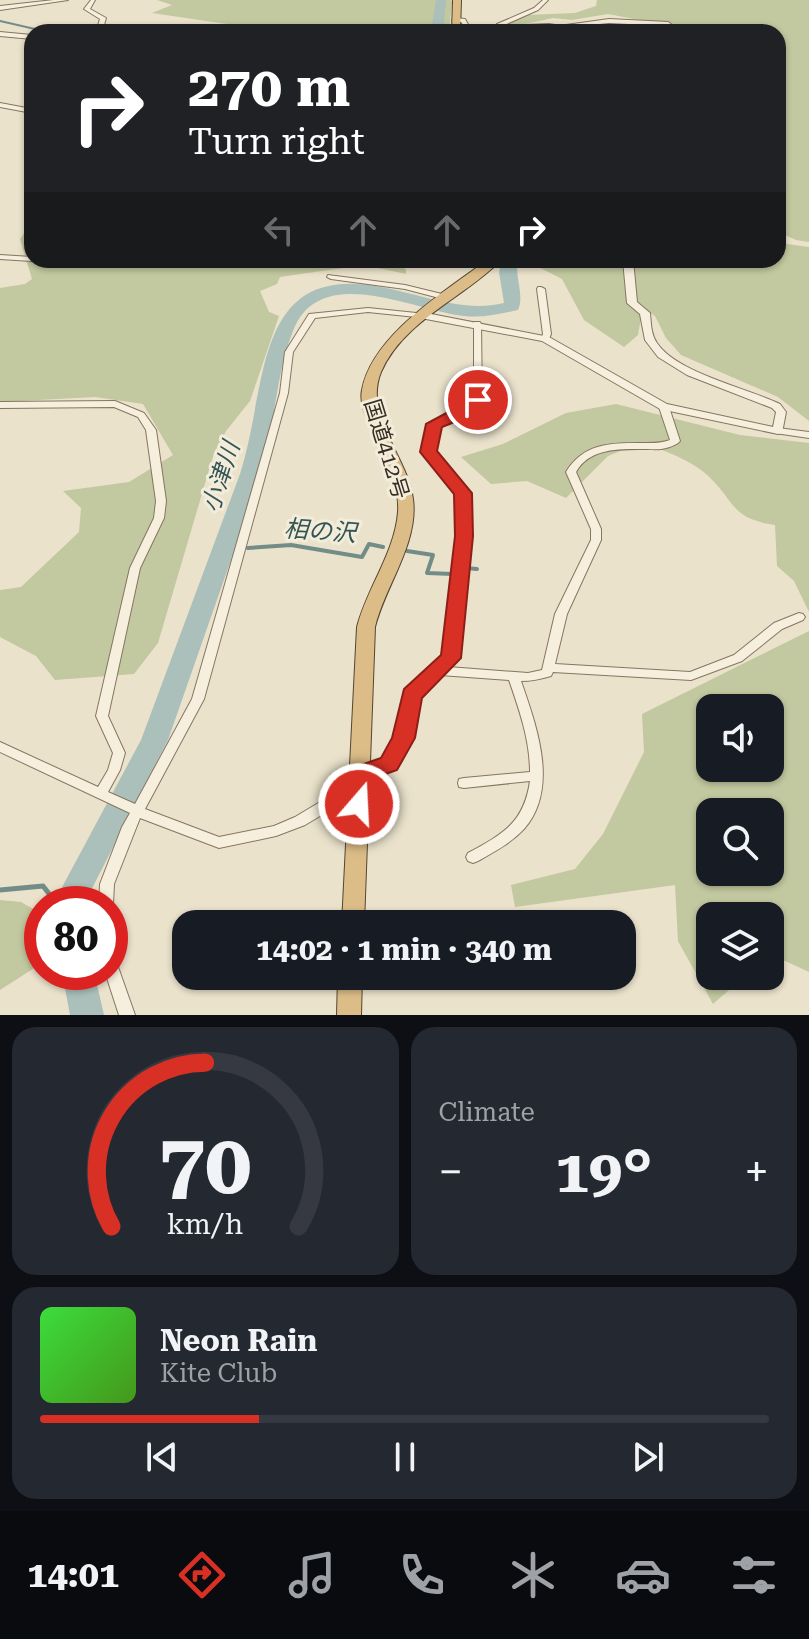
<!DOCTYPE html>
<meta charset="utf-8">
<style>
body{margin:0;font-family:"Roboto Serif","Noto Sans JP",serif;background:#242831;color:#f1f3f6;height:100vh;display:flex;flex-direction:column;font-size:30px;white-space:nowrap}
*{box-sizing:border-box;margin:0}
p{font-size:26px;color:#9ea1a6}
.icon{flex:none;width:44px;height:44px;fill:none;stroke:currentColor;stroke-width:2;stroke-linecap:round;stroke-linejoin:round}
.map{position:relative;height:1015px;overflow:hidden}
.panel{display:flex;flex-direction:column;gap:12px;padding:12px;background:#0d0f14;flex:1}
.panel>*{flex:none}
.banner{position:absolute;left:24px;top:24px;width:762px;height:244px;border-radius:24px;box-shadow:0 2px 6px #0004;background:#202124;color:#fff;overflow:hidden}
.tools{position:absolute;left:696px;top:694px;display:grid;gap:16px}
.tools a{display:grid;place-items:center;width:88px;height:88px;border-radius:16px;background:#171b24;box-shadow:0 2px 6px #0004;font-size:40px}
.speed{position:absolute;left:24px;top:886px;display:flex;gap:16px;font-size:40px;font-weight:700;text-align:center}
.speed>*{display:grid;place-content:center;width:104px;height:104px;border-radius:50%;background:#171b24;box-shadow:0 2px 6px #0004;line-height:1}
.speed .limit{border:12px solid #d22;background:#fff;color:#111}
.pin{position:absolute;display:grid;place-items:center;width:68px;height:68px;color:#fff;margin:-34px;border:4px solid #fff;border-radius:50%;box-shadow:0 2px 8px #0007}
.me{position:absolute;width:88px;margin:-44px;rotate:19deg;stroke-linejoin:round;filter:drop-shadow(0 0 6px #0008)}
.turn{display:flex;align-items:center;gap:28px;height:168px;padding:0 32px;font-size:36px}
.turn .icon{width:104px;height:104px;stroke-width:2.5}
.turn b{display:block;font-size:56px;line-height:68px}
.lanes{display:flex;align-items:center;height:76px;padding:0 32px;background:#0003;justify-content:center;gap:40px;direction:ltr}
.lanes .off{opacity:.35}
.big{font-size:60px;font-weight:700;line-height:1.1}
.panel .card{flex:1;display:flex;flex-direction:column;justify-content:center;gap:12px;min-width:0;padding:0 28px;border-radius:24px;background:#242831}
.panel .dial{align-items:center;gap:0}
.dial svg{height:208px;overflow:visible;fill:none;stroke:#363941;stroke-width:7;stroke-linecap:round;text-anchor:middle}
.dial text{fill:#f1f3f6;stroke:none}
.song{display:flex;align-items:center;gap:24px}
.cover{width:96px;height:96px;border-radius:12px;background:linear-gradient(135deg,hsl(120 70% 55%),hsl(100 70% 35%))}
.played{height:8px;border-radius:4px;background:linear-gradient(90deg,#d93025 30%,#363941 30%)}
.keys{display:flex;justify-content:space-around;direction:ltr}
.heat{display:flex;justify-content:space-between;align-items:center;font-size:44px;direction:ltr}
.panel .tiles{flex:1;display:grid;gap:12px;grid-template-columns:1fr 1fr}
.card:last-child{grid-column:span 2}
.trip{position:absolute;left:172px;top:910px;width:464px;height:80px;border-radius:24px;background:#171b24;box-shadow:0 2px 6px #0004;font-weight:700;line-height:80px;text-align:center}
.tabs{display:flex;height:128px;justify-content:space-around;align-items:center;background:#090b0e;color:#9ea1a6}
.tabs .icon{width:56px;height:56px}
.tabs .active{color:#d93025}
.tabs b{font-size:36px;color:#f1f3f6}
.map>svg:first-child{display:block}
</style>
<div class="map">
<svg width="809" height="1015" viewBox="0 0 809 1015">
<rect width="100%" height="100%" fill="#eae2cb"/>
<!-- green -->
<g fill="#c2c89f" fill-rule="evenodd">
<path d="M157,0h294l1,2 -3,30h-200l-22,-8 -75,-11 20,-8z"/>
<path d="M597,0h212v242l-13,-2 -18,-8v-200h-94l-8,-5 -68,-13 -36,6 -19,-2 -42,9 -3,-4 19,-8 48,-2 21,-7z"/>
<path d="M32,222v38h349l25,9v5l-42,-9 -84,12 -3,7 -17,7 9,21 10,4 -29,85 -24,30 -12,22 -56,190 -24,31 -79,6 -19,-24 -36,-19v-47l21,-3 58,-55 2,-24 -18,-17 66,-9 44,-27 -30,-51 -48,-7 -95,5v-114l25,-4 7,-5 -12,-40z"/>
<path d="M778,239l9,5 22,3v174l-31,-24 -97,-42 -15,-17 -11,-22 -21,-13 -3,-41 3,-2h144z"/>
<path d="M525,260h98l8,43 11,9 -4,23 -14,12 -40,-27 -22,-41z"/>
<path d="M616,404l124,31 69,8v169l-15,-31 -17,-15 -2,-41c-46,-7 -38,-23 -69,-51 -17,-15 -42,-23 -63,-32l-35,14 -42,42 -39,-17 -36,3 -30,-27 42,-13 63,-31z"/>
<path d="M809,631v341l-39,-18v-38h-60v60h35l-32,28 -35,-63 -3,-56 -160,22 -4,-22 64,-16 28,-35 41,-82 -2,-38zM710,708h60v60h-60zM710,812h60v60h-60z"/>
<path d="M0,900l21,2 21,12v49l-42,27z"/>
</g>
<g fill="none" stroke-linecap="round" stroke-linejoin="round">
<!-- stream-far2 -->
<path stroke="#728d87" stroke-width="2" d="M0,21l48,11"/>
<!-- stream-far1 -->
<g stroke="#728d87" stroke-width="4">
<path d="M248,548l43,-3 71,12 7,-13 14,3"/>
<path d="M407,551l26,4 -6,18 26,1"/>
<path d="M224,553l5,-1"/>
<path d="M466,568l11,1"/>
</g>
<!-- stream -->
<path stroke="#728d87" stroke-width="5" d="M0,890l43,-4 14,18"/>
<!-- river -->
<g fill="#abc0ba" fill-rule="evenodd">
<path d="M436,0h10l-3,32h-12z"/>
<path d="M502,260h16c-4,17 7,34 0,50 -18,4 -35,8 -54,6 -50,-5 -144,-55 -171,15 -18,45 -18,96 -32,143l-93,266 -84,164h-31l88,-164 99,-266c30,-93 11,-220 155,-184 36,8 72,22 109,13l-5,-31z"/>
<path d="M62,972h32l10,43h-34z"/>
</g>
<defs>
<g id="minor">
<path d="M54,0h14l-68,10v-4z"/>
<path d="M91,0h4l-5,9 16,9 -4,14h-6l4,-13 -16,-10z"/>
<path d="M543,0h5l-10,10 -36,16 47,-2 48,8h-15l-33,-4 -82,2 -6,-8 -9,-2 3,-2 10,1 4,7h28v-2l37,-16z"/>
<path d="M609,19l59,3 3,2 -3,2 -59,-3 -40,4 -3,-2z"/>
<path d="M627,29l2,3h-6z"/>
<path d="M0,103l32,6v4l-32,-6z"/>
<path d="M0,255l32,2v3h3l-3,1 -32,-2z"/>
<path d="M328,275l77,10 45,11 1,2 -4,2 -42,-11 -74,-10 -4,-2z"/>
<path d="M538,287h3l4,2 6,45 -3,7h-3l-4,-2 2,-5 -6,-45z"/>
<path d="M368,308l58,6 4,2 -4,2 -58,-6 -53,6 -22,34 -5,41 -84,306 -59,110 74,28 55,-11 21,-9 35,-21 26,-25 29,-10 12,-23 10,-46 38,-35 14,-121 -1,-43 -34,-41 7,-30 30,-12 13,-11v-77h6l1,2 1,76 -15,14 -29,12 -4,26 34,41 1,43 -12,122 -9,9 80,6 14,-3 13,-56 36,-74v-11l-25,-57c17,-28 43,-29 73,-29 11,0 21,1 31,-3l-11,-33 5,-3 5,3 11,34 -2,2c-1,1 -10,5 -12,5 -6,2 -13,1 -19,1 -26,0 -57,-2 -71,23l25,57v11l-34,74 -12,50 135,8 44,-17 40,-32 25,-10 4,1 2,3 -2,3 -21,9 -40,32 -51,19 -138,-8 -2,4c-10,3 -20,5 -30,5 15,44 39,107 3,148 -13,14 -30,23 -46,32l-5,2 -5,-2 -2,-4 2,-4c35,-19 56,-30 62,-72l-66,7 -5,-1 -1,-4 1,-4 5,-1 66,-6c0,-32 -11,-63 -21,-92l-69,-5 -23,22 -8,41 -16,29 -29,10 -24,27 -35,21 -29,11 -57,12 -79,-30 -26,66 -1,20 -3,5v-5h-11l1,-20 22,-57 8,-14 -130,-61v-10l98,45 10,-17 5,-17 -17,-37 34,-148 24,-50 2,-17 -10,-71 -8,-13 -24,-10 -114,1v-6l115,-1 29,12 12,17 10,71 -2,17 -24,50 -32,148 17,37 -5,17 -12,22 27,12 57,-105 88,-306 5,-41 24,-38z"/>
<path d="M778,428l31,4v6l-34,-5 -2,-2z"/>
<path d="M110,958l5,1 2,5 18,51h-16l-14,-43h5z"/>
</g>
<g id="tertiary">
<path d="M0,32l32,3v4l-32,-3z"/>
<path d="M623,260h10l4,42 13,11c1,10 1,22 7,30 20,30 90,45 123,61l6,8 -4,21 -4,1 -118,-25 -118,-68 -116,-22 -5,-3 5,-3 123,24 118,67 106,23 3,-15 -4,-4 -85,-33 -29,-18 -13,-17 -5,-26 -13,-11z"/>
</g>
<g id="trunk">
<path d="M453,0h8l-1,32h-8z"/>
<path d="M487,260h14c-37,38 -97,60 -120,112 -18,44 27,85 32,127 6,44 -28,87 -38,128l-11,297h-22l15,-297c10,-39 38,-75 41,-115 2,-29 -15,-56 -25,-81 -6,-13 -14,-27 -11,-41 10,-55 84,-99 125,-130z"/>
<path d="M338,976h24l-1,39h-24z"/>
</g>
</defs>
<!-- minor casing -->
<use href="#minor" stroke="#867561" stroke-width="2"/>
<!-- tertiary casing -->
<use href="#tertiary" stroke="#867561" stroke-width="2"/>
<!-- trunk casing -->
<use href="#trunk" stroke="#544434" stroke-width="2"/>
<!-- minor -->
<use href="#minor" fill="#f6efdd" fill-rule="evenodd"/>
<!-- tertiary -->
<use href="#tertiary" fill="#f6efdd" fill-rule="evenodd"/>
<!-- trunk -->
<use href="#trunk" fill="#dcbd87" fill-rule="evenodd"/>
</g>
<!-- route -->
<path fill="#d93025" stroke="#8d1f18" stroke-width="2" d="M478,396l8,4 -16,16 -28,11 -5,24 35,42 1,43 -12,122 -39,40 -7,40 -18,32 -25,9 -5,32h-17c-5,-11 -4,-32 2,-43l29,-10 11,-20 12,-49 37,-34 14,-119 -1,-42 -34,-42 6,-28z"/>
<g text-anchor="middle" stroke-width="6" stroke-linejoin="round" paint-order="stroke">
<!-- street labels -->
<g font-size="22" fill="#382d22" stroke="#f3ecda">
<text transform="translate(387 449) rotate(73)" y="8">国道412号</text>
</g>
<!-- water labels -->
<g font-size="24" font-style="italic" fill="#335655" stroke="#f3ecda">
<text transform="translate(221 477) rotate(-72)" y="8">小津川</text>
<text transform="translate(320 531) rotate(4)" y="8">相の沢</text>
</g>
</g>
</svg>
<div class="tools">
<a><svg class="icon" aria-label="sound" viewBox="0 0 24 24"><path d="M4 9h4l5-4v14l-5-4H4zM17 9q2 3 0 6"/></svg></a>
<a><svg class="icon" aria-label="search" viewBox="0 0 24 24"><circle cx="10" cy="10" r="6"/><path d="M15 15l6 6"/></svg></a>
<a><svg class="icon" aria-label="layers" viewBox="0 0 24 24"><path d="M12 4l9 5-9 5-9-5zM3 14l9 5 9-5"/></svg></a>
</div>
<div class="speed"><div class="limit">80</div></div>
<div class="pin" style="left:478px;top:400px;background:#d93025"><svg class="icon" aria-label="arrive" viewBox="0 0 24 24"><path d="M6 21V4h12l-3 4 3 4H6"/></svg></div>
<svg class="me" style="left:359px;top:804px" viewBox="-20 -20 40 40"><circle r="17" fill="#d93025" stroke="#fff" stroke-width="3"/><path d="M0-11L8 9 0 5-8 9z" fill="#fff"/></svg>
<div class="trip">14:02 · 1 min · 340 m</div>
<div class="banner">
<div class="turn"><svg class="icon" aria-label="right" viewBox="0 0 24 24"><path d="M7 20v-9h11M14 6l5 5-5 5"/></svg><div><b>270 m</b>Turn right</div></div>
<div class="lanes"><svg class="icon off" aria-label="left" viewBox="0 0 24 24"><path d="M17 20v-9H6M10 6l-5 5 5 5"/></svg><svg class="icon off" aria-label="ahead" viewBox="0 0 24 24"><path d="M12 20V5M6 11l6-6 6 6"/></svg><svg class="icon off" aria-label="ahead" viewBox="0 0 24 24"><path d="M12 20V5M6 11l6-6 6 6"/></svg><svg class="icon" aria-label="right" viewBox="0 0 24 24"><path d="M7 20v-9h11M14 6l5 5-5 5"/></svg></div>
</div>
</div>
<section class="panel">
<div class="tiles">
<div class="card dial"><svg viewBox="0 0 100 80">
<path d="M14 69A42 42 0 1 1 86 69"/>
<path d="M14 69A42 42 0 0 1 50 6" stroke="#d93025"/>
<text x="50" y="56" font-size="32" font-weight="700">70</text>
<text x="50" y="72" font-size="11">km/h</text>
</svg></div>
<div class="card"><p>Climate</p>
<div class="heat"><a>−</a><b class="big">19°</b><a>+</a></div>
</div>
<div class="card">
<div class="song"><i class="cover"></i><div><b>Neon Rain</b><p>Kite Club</p></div></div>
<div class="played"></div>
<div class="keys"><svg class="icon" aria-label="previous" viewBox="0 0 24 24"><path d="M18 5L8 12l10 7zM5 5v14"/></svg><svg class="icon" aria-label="pause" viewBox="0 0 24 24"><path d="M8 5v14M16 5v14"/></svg><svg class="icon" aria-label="next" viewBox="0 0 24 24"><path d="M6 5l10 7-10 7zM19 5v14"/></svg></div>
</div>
</div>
</section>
<nav class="tabs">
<b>14:01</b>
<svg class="icon active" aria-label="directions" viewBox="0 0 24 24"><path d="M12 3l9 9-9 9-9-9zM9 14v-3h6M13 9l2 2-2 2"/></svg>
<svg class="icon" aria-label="music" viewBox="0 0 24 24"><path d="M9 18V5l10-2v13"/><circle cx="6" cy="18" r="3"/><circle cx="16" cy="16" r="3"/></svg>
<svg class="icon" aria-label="phone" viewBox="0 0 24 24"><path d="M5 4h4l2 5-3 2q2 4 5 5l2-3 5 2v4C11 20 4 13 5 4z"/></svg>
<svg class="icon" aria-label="climate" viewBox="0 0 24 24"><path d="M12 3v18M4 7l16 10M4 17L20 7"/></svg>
<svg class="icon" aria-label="car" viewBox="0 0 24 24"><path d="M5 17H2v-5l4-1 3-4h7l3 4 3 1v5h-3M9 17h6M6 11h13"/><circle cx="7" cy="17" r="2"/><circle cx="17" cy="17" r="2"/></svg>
<svg class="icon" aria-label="filters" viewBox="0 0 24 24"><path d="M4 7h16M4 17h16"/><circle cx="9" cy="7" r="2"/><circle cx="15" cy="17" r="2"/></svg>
</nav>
